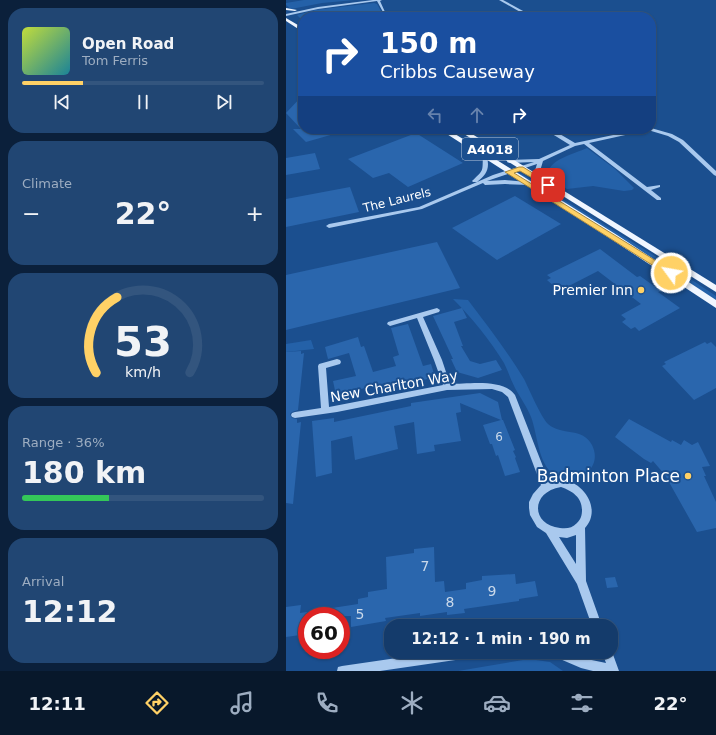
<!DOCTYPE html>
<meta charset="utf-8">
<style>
body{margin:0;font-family:"DejaVu Sans",sans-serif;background:#214673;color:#f1f3f6;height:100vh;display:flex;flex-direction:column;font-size:15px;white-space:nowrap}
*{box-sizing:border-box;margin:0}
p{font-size:13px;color:#9dadc1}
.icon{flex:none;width:22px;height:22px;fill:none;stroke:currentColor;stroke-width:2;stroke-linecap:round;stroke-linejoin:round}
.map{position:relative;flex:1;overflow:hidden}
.sheet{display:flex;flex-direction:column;gap:8px;padding:8px;background:#0b203b;width:286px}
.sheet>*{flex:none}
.top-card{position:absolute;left:12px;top:12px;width:358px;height:122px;border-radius:16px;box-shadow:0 1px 3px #0004,0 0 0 1px #33557e;background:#1a4fa0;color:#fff;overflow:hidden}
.speed{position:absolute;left:12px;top:607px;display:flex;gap:8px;font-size:20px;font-weight:700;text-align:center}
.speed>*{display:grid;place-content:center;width:52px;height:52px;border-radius:50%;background:#143b6b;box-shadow:0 1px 3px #0004,0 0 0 1px #33557e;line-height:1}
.speed .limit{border:6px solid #d22;background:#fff;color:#111}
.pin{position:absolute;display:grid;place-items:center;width:34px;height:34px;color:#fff;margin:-17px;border-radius:8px;box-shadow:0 2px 6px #0006}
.me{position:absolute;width:44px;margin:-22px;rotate:302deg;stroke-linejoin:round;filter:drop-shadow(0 0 3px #0008)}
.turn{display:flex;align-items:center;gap:14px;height:84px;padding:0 16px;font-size:18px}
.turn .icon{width:52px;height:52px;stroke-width:2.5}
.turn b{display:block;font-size:28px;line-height:34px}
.lanes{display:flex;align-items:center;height:38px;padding:0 16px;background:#0003;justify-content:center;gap:20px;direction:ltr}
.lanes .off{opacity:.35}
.big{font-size:30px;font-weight:600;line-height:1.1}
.sheet .tile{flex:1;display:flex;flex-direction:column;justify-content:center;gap:6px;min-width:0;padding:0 14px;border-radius:16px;background:#214673}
.sheet .dial{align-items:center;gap:0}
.dial svg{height:104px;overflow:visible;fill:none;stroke:#33557e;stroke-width:7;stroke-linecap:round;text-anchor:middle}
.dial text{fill:#f1f3f6;stroke:none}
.song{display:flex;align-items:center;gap:12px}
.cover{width:48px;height:48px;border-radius:6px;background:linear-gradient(135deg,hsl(70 70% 55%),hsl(190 70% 35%))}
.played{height:4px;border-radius:2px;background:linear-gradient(90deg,#ffd166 25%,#33557e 25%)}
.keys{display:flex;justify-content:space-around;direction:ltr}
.heat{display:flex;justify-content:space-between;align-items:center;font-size:22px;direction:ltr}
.charge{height:6px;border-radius:3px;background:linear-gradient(90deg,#34c759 36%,#33557e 0)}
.trip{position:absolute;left:98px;top:619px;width:234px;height:40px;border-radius:16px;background:#143b6b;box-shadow:0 1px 3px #0004,0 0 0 1px #33557e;font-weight:600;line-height:40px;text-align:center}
.tab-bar{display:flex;height:64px;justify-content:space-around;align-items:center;background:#08182b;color:#9dadc1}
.tab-bar .icon{width:28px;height:28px}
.tab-bar .current{color:#ffd166}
.tab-bar b{font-size:18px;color:#f1f3f6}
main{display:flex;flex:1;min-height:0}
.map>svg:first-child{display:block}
</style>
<main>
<section class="sheet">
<div class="tile">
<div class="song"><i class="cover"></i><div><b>Open Road</b><p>Tom Ferris</p></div></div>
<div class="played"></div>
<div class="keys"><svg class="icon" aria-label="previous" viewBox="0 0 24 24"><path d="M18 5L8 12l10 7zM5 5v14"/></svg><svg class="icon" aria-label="pause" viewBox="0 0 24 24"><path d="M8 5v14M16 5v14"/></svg><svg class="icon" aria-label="next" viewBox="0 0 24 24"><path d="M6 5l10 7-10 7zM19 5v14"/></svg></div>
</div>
<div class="tile"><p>Climate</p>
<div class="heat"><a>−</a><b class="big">22°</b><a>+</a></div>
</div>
<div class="tile dial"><svg viewBox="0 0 100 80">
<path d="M14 69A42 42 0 1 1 86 69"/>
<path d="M14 69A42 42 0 0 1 30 11" stroke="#ffd166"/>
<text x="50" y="56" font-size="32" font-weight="700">53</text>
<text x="50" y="72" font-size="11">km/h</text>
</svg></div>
<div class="tile"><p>Range · 36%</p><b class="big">180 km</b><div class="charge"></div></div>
<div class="tile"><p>Arrival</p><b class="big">12:12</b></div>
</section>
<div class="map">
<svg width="430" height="671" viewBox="0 0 430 671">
<rect width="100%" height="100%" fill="#1b4f8f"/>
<!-- green -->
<g fill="#2461a8">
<path d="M18,0h51l-33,3 -31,6 -5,-4v-2z"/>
<path d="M88,3l3,1 4,7 -35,6h-43v4l-6,-6 18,-5z"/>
<path d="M301,148l28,21 19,19 -2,2 -8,1 -31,-5 -26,3 -19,-13c-1,-17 27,-22 39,-28z"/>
<path d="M231,173l5,1 146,90 48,32v5l-45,-31 -155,-96z"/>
<path d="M167,299l15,1c19,25 39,51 56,79 5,10 17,38 24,45 13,12 35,3 44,21 11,22 -12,40 -33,32 -21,-7 -21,-42 -28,-60 -4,-10 -11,-20 -16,-29 -4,-8 -7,-17 -11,-25 -14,-23 -32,-45 -51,-64z"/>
<path d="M25,340l3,9 -28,3v-8z"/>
<path d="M243,659l21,3 13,9h-105z"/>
</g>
<!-- building -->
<g fill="#2a66ad">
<path d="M17,95v34h38v3l-35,10 -13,-13h8l-15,-16z"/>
<path d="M130,133l47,30 -55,24 -19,-14 -16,5 -25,-19z"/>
<path d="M29,153l5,16 -34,6v-17z"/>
<path d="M64,187l9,25 -73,15v-28z"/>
<path d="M229,196l46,28 -64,36 -45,-32z"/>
<path d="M151,242l23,46 -174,42v-55z"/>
<path d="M314,249l37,28 3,-1 21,15 -3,1 22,16 -41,23 -4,-4 -4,2 -9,-7 4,-3 -5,-4 20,-11 -43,-33 -35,18 -4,-4 -4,2 -8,-7 4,-2 -4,-3z"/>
<path d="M176,308l5,10 -13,4 9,24h-2l9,15 10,3 16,-4 6,10 -24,8 -21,-6 -6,-13h2l-20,-43z"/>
<path d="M122,324l15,42 8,-2 4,13 -43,11 -2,-6 -54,13 -3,-14 23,-5 -7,-23 -21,6 -3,-12 33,-10 3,10 3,-1 9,26 23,-6 -3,-9 6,-2 -8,-27z"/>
<path d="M419,342l2,2 4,-2 5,5v41l-22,12 -32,-34 4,-2 -2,-2z"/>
<path d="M15,351v3l3,-1 -6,57 -6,2 -2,2 2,4 5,1v4l4,-1 -8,82 -7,-1v-151z"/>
<path d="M194,393l18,9 4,18h1l12,30 -2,1 3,6 -1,1 5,14 -15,4 -7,-21 -2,1 -4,-12h-2l-7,-19 18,-5 -41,-17 1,9 -5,1 5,28 -27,4 1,6 -18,3 -3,-32 -20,4 4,23 -43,11 -3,-24 -21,5 1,32 -16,4 -4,-56 22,-3v4l77,-16v-3z"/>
<path d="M343,419l42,23 1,-2 9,5 3,-5 8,5 6,-3 12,24 -8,1 4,9h-2l12,26v26l-19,4 -32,-57 -12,-14 -2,2 -7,-4 -29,-22z"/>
<path d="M148,547l1,35 9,-1 1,11 21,-3v-6l16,-3v-4l33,-2 1,10 19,-3 3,15 -19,3v2l-55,8 1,4 -18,2v-3l-27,4v-3l-35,5 1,3 -35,6v-11h-31l-1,-6 39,-6v-5l10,-2v-5l19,-3 -1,-32 28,-4v-4z"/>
<path d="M329,577l3,10 -11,1 -2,-10z"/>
<path d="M15,605l-1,8 7,-1v22l-21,3v-30z"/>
</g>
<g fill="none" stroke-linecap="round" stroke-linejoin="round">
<!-- minor -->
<g fill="#a9c9ee" fill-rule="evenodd">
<path d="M87,0h9l-2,1 5,11h-2l-6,-11 -59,8 -32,7v-2l32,-7z"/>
<path d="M213,0h4l31,17h-5z"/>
<path d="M172,13l5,4h-4l-3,-3z"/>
<path d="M365,128l21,6 11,6 33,31v5l-2,-1 -35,-33 -11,-6 -20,-6 -59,13 58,44 13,-2v2l-9,3 10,8v2h-4l-73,-56 -9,2 -32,15 -5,17h-4l-1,-1 4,-13 -50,17 18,-1 22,2 2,1v2l-24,-1 -20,1 -2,-2 -61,26 -93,19 -3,-2 3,-2 90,-17 58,-25h-4l-1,-1c13,-12 10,-10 11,-25l4,1c3,12 -1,18 -10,25l16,-7 41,-13 -25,1 -2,-1v-2l32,-1 31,-14 -21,-13v-2h4l22,13 67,-14z"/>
<path d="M151,308l3,2 -1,2 -16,5 19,43 8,24c18,0 53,-6 65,11l34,87c4,-1 8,-3 12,-3 23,3 41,30 24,49l1,53 16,45h-10l-15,-42 -31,-51 -9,-6 -7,-12 -1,-7v-6l4,-8 8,-9 -33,-88 -6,-5 -10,-3 -45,1 -110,22 -42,6 -3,-1 -1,-2 1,-2 3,-1 26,-4 -3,-42 1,-2 18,-5 3,1 1,2 -1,2 -14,4 3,39 114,-22 -9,-25 -17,-42 -27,8 -3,-2 1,-2zM275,487c11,4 21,10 21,23 0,5 -1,9 -5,13 -5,5 -10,6 -17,5 -29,-3 -30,-36 1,-41zM290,535v29l-17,-27 8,1z"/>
<path d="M325,649l8,22h-26l-12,-3 -28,-12 -1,-4h17l13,6 24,5 -4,-11h9z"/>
<path d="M152,652h43l-1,4 -4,1 -96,14h-43l1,-4 4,-1z"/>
</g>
<!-- major -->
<g fill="#f0f6ff" fill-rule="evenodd">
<path d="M0,8l11,2 -2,1 -9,-1z"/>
<path d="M0,18l17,10v4l-17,-11z"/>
<path d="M153,129h8l170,106 99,65v8l-105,-69z"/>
<path d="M170,129h8l252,156v7z"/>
</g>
</g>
<!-- route -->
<path fill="#ffd166" stroke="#a68842" d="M233,167h4l29,18 -6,1 -26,-15 -6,2 160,99v3h-6l-163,-103z"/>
<!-- markers -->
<g fill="#ffd166" stroke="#1b4f8f" stroke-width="1.5">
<circle cx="355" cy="290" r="4"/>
<circle cx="402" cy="476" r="4"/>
</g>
<g text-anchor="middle" stroke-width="4" stroke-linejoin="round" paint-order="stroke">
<!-- far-street labels -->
<g font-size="12" fill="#fff" stroke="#1b4f8f">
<text transform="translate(111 200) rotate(-14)" y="4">The Laurels</text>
</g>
<!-- number labels -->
<g font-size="12" fill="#cad9ea">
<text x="213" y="441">6</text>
</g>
<!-- shield labels -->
<rect fill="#1b4f8f" stroke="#bbcadd" stroke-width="1" x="176" y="138" width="56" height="22" rx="3"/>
<g font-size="13" font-weight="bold" fill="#fff">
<text x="204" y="154">A4018</text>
</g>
<!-- poi labels -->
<g font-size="14" fill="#fff" stroke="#1b4f8f" text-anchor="end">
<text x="347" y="295">Premier Inn</text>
</g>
<!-- street labels -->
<g font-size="14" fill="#fff" stroke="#1b4f8f">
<text transform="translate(108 386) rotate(-10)" y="5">New Charlton Way</text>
</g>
<!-- near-number labels -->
<g font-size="14" fill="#cad9ea">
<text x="139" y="571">7</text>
<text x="206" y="596">9</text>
<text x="164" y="607">8</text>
<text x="74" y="619">5</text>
</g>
<!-- near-poi labels -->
<g font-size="17" fill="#fff" stroke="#1b4f8f" text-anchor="end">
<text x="394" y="482">Badminton Place</text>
</g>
</g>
</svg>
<div class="speed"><div class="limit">60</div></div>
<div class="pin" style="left:262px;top:185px;background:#d93025"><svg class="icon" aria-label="arrive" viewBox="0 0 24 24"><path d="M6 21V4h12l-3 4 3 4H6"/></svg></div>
<svg class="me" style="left:385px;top:273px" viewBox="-20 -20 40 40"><circle r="17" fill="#ffd166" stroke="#fff" stroke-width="3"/><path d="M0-11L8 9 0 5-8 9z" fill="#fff"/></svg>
<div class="trip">12:12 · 1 min · 190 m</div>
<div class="top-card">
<div class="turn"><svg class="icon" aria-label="right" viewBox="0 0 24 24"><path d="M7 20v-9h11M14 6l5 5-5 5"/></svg><div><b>150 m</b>Cribbs Causeway</div></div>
<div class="lanes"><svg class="icon off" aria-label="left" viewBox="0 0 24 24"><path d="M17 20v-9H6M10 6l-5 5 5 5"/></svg><svg class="icon off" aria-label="ahead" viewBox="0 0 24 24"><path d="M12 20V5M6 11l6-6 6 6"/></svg><svg class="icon" aria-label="right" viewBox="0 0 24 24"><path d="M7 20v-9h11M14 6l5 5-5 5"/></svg></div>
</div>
</div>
</main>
<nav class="tab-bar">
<b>12:11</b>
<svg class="icon current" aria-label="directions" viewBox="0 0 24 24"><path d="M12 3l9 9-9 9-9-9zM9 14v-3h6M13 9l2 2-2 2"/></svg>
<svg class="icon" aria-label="music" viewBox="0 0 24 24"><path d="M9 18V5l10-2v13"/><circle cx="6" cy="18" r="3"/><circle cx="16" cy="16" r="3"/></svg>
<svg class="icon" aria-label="phone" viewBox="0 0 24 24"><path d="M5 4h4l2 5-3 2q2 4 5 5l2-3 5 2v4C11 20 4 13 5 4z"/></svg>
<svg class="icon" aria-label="climate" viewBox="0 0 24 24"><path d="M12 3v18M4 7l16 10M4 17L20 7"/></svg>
<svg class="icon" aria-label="car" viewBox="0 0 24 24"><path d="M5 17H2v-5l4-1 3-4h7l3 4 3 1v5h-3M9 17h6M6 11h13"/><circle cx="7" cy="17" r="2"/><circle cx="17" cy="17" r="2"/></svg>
<svg class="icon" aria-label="filters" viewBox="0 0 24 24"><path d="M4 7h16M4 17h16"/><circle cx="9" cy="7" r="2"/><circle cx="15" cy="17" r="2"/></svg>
<b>22°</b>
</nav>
